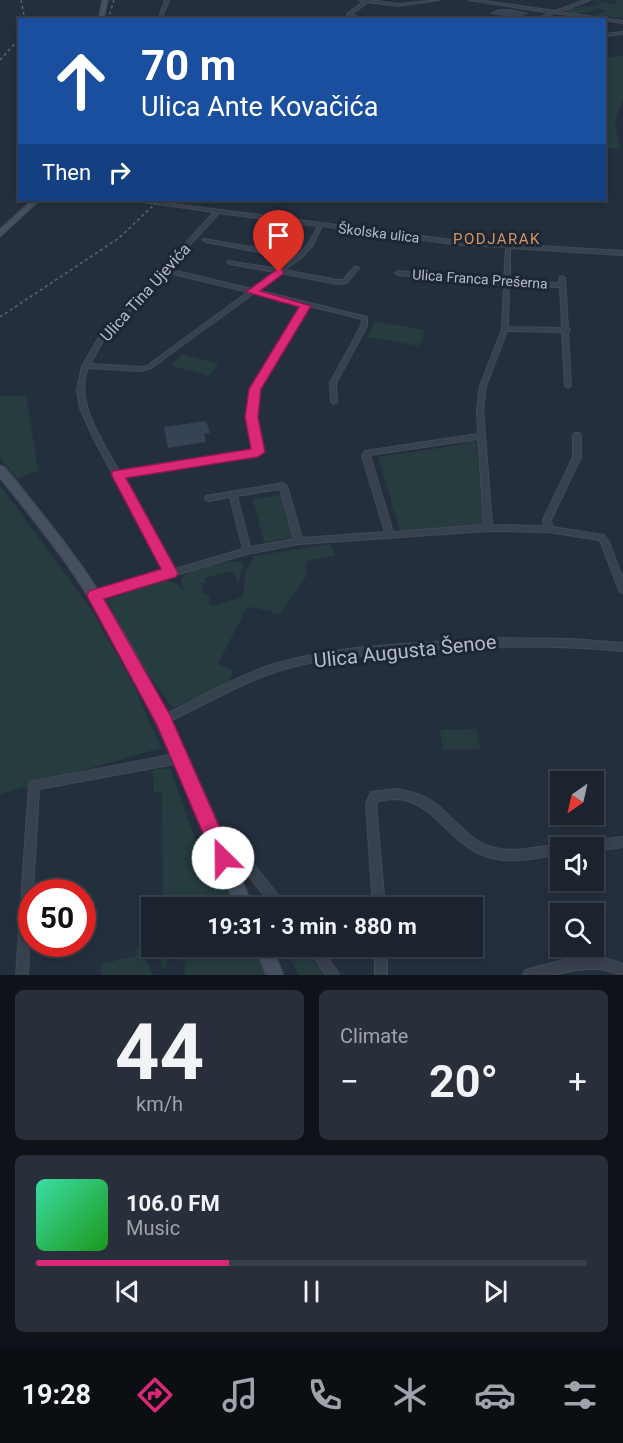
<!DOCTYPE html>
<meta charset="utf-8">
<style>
body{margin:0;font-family:Roboto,sans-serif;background:#282f3a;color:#f1f3f6;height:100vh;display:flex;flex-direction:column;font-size:22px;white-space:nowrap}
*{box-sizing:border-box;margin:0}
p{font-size:20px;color:#a0a4aa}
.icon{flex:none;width:33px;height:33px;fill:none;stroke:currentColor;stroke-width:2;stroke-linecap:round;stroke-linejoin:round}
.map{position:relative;height:975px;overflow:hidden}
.details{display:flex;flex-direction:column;gap:15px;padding:15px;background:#0f1319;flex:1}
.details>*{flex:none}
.hud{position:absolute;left:18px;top:18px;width:588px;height:183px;border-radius:0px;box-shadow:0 3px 9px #0003,0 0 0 2px #39404a;background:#1a4fa0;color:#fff;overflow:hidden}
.needle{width:39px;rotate:214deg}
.buttons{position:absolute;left:550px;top:771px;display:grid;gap:12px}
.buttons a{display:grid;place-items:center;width:54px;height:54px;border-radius:0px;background:#1b232e;box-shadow:0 3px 9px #0003,0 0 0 2px #39404a;font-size:30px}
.speed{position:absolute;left:18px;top:879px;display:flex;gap:12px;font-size:30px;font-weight:700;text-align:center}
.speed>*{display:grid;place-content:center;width:78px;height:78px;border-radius:50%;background:#1b232e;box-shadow:0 3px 9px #0003,0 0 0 2px #39404a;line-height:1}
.speed .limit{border:9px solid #d22;background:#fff;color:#111}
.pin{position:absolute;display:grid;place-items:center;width:51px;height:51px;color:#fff;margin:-62px -26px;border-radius:50% 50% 50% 0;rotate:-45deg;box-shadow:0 0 6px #0007}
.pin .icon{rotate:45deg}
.me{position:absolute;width:66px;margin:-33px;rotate:337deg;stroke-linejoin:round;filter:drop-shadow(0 0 4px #0008)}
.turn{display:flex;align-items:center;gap:21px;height:126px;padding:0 24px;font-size:27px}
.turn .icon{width:78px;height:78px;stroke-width:2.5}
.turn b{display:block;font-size:42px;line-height:51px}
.then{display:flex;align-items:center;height:57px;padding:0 24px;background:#0003;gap:12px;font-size:22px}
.big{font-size:45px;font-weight:700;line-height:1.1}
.details .tile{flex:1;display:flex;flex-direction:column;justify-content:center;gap:9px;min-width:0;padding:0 21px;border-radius:9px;background:#282f3a}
.details .dial{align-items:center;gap:0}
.dial b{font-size:78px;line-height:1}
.song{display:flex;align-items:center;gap:18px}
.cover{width:72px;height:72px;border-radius:9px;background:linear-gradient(135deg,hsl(160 70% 55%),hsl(120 70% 35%))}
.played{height:6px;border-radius:3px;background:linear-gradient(90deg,#db2777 35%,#39404a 35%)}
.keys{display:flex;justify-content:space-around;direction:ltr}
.heat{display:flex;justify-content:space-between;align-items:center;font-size:33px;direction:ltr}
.details .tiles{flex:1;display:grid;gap:15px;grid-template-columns:1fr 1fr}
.tile:last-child{grid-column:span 2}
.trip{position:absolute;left:141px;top:897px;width:342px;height:60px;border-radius:0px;background:#1b232e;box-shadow:0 3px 9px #0003,0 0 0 2px #39404a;font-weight:700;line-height:60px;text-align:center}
.menu{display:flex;height:96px;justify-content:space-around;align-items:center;background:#0b0e12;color:#a0a4aa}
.menu .icon{width:42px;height:42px}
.menu .on{color:#db2777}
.menu b{font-size:27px;color:#f1f3f6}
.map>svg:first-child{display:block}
</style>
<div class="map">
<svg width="623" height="975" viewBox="0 0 623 975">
<rect width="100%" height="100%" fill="#242f3e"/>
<!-- green -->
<g fill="#263c3f">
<path d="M596,0l17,4 6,-2 -6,-2h10v18l-31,-2 14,-5 -7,-3 -20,6 -18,-4c15,-4 27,-2 41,-6l-9,-3z"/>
<path d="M623,55v44l-8,21 5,29 -15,-1v-89z"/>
<path d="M375,321l50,9 -6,16 -51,-9z"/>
<path d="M182,354l37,10 -10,12 -38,-10z"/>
<path d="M0,396h26l12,74 -21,9 -17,-21z"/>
<path d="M471,440l5,3 7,79 -3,4 -80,5 -22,-74 88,-13 -1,-3z"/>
<path d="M0,485l91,124 40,71 30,68 -161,46z"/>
<path d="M281,495l13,42 -30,5 -11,-43z"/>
<path d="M330,544l5,12 -26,4 -4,4 2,11c-10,13 -17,27 -28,39l-26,-7 -7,2 -28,55 15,6 -4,13 -56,25 -23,-31 -43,-77 58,-21 13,6 6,7 -3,-14c11,-10 46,-19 61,-16l1,4 -5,18 -5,-13 -28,7 1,4 -5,1 2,11h5l2,5 -3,3 5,4 31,-9 2,-24 9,-17z"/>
<path d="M476,729l4,20 -37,1 -3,-20z"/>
<path d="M170,768l39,110 13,-6 16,35h-75l-1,-115h-8l-1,-22z"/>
<path d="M136,947l5,3 12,25h-52v-11l34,-8z"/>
<path d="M156,947h100l13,28h-85l2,-13 -8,-2 -9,-7 -3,15 -4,-1z"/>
<path d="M283,947h19l22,28h-25z"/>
</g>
<!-- building -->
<g fill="#364354">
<path d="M498,9h14l17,4 -10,5 -30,-4z"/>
<path d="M206,421l4,12 -6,1 2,8 -38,6 -4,-21z"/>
</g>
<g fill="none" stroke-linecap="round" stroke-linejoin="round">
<defs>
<g id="street">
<path d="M165,0h4l-8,20h-3z"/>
<path d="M359,0h11l28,4 42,-4 -42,6 -30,-4 -17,13 20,5h-8l-16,-4v-2l17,-13z"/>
<path d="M469,0h9l77,11 30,-11h5l-31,12 64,9v2l-68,-10 -17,7h-5l18,-7z"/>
<path d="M623,32v2l-19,2v-2z"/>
<path d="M134,200h9l317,41 163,10v4l-113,-7v34l49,1 1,-6 2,-1 3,2 3,50 2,2 -2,2 3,54 -3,2 -3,-2 -3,-54 -55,-1 -21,55 -3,23 9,116 52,1 -1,-6 30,-63v-22l2,-2h4l2,2v22l-30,63 1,7 52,8 5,7 14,37v14l-3,-1 -1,-2 -18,-47 -2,-3 -50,-8 -61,-1 -189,13 -52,10 -153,45 -3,-1 -1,-2 1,-2 74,-22 -71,-133 -14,-31 -3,-18 5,-24 16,-27 116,-127 -78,-11zM219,213l99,13 -9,17 -11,12 -16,-7 -18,1 -60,-10 -1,1 3,2 58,11 17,-1 14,5 -16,12 -51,-8 -1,1 3,2 45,8 -23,17 -84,-20zM322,226l138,19 46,2 -2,35 -106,-11 -3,2 3,2 106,10 -2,44 -22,57 -3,23 1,25 -113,17 -3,5 23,76 -83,6 -15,-52 -4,-3 -77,13 -1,2 1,2 3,1 21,-4 13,52 -71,21 -50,-94 139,-22 1,-2 -8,-35 4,-28 51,-83 53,13 -1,7 -31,57 1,19 3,2 3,-2 -1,-19 31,-57v-9l-110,-27 24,-17 56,11 10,-1 12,-15 -1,-1h-4l-11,13h-6l-53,-10 17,-12 12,-13zM165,272l83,20 -101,74 -6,1 -51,-3 13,-23zM509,286l51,1 2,41 -54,-1zM254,293l50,12 -52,84 -4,28 6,33 -135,21c-16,-29 -45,-69 -31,-103l53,3 10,-3zM478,439l6,86 -91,7 -23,-77zM280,489l14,50 -44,8 -13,-51z"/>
<path d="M496,638l75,1 52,4v8c-72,-7 -138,-5 -210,0 -48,4 -98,7 -144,23 -36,13 -68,33 -103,49l-3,1 -3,-1 -2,-3 2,-3c36,-17 70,-38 108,-51 44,-14 90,-19 136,-22 31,-2 61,-4 92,-6z"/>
<path d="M180,753l3,2 2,3 -2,3 -3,2 -141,26 -6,103h-1l-4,83h-12l13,-190 1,-3z"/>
<path d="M397,789c12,2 24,5 35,12 22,15 36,41 63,47 21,5 45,-2 66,-4l4,1 1,3h-5v6c-20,3 -44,9 -64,5 -13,-2 -27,-9 -37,-18 -20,-16 -36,-41 -64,-42 -6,0 -12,1 -18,2l-2,3 9,104h-12l-7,-104 5,-12z"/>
<path d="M623,837v10l-29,4v-3h-25l1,-4 4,-1z"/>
<path d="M223,852l24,4 38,48 1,4h-12l-34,-43 -21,-4 -1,-4 1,-4z"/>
<path d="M305,946h14l18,25 2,4h-13z"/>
<rect x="375" y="946" width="12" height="29"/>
<path d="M588,957c13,0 23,2 35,7v11l-23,-6h-12l-12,1 -24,5h-29l2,-4 4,-2 35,-9z"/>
</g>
<g id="secondary">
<path d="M103,0h4l-4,20h-4z"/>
<path d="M33,200h6l-39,36v-6z"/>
<path d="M0,466l4,1c29,36 58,71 84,109 68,101 118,219 165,332h-16c-47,-111 -92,-224 -157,-325 -24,-37 -52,-71 -80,-106z"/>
<path d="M254,946h17l12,29h-16z"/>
</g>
</defs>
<!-- street casing -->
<use href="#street" stroke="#414a57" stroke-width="2"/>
<!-- secondary casing -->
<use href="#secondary" stroke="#414a57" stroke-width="3"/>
<!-- street -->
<use href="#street" fill="#38414e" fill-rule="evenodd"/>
<!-- secondary -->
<use href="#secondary" fill="#465061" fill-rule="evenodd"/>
<!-- rail -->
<g stroke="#5a6575" stroke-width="1.5" stroke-dasharray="3 3" stroke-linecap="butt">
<path d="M21,0l4,20"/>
<path d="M108,20l6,-20"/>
<path d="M0,60l20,-22"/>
<path d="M0,317l119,-79 40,-38"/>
</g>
</g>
<!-- route -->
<path fill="#db2777" stroke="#8e194d" stroke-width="1.5" d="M279,268l4,1v5l-23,17 51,15 -50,83 -3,28 7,35 -7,5 -132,21 52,95 -2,4 -72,22 66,116 60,136 3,7 -3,6 -7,3 -7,-3 -59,-139 -70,-129 2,-5 72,-22 -50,-95 2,-3 138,-22 -6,-32 4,-28 50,-82 -53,-15z"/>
<g text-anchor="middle" stroke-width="6" stroke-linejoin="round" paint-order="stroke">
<!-- far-street labels -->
<g font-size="14" fill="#b4bcc9" stroke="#1d2633">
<text transform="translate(379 233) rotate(7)" y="5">Školska ulica</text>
<text transform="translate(480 279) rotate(4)" y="5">Ulica Franca Prešerna</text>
</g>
<!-- far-neighbourhood labels -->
<g font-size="15" letter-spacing="1.5" fill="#d59563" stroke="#1d2633">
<text x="497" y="244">PODJARAK</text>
</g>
<!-- street labels -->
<g font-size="16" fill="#b4bcc9" stroke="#1d2633">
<text transform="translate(145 292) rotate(-48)" y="6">Ulica Tina Ujevića</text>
</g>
<!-- near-street labels -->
<g font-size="20" fill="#b4bcc9" stroke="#1d2633">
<text transform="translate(405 651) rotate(-6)" y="7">Ulica Augusta Šenoe</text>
</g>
</g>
</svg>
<div class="buttons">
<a><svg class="needle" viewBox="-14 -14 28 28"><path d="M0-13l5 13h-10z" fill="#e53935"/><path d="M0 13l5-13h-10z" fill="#a0a4aa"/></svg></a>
<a><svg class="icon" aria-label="sound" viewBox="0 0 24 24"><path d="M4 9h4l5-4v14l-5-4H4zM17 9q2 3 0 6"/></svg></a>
<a><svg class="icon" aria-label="search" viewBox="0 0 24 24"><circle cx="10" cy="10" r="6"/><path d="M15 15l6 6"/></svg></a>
</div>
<div class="speed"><div class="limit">50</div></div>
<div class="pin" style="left:279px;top:272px;background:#d93025"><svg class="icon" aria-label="arrive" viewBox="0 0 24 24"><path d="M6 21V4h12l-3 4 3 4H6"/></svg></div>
<svg class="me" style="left:223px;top:858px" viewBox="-20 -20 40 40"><circle r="19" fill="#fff"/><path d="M0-13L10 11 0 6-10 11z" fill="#db2777"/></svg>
<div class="trip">19:31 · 3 min · 880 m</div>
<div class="hud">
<div class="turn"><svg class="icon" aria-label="ahead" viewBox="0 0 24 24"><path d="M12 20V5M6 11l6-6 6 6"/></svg><div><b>70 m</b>Ulica Ante Kovačića</div></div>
<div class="then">Then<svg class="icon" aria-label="right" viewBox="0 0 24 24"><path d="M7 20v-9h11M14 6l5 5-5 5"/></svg></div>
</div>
</div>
<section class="details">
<div class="tiles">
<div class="tile dial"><b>44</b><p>km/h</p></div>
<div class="tile"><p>Climate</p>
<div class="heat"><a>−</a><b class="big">20°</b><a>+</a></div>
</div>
<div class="tile">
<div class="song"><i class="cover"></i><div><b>106.0 FM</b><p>Music</p></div></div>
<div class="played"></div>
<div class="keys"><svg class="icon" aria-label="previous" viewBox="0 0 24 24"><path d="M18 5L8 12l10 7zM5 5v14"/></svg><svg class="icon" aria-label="pause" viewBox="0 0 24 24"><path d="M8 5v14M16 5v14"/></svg><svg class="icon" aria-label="next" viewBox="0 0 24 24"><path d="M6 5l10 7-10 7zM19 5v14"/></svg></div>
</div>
</div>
</section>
<nav class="menu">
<b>19:28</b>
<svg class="icon on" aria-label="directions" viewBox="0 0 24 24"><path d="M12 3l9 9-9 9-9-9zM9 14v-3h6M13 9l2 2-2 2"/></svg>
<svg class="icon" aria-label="music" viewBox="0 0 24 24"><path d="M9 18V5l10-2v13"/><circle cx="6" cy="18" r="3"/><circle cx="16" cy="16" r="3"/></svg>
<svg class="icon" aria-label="phone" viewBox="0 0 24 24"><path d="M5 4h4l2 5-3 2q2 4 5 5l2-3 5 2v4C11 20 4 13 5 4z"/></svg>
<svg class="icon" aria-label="climate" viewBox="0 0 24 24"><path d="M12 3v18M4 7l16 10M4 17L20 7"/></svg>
<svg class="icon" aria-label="car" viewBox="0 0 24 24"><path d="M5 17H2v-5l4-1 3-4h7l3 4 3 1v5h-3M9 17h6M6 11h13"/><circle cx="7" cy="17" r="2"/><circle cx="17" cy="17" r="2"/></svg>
<svg class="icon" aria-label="filters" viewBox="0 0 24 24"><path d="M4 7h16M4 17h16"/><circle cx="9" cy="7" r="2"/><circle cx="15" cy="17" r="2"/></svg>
</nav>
